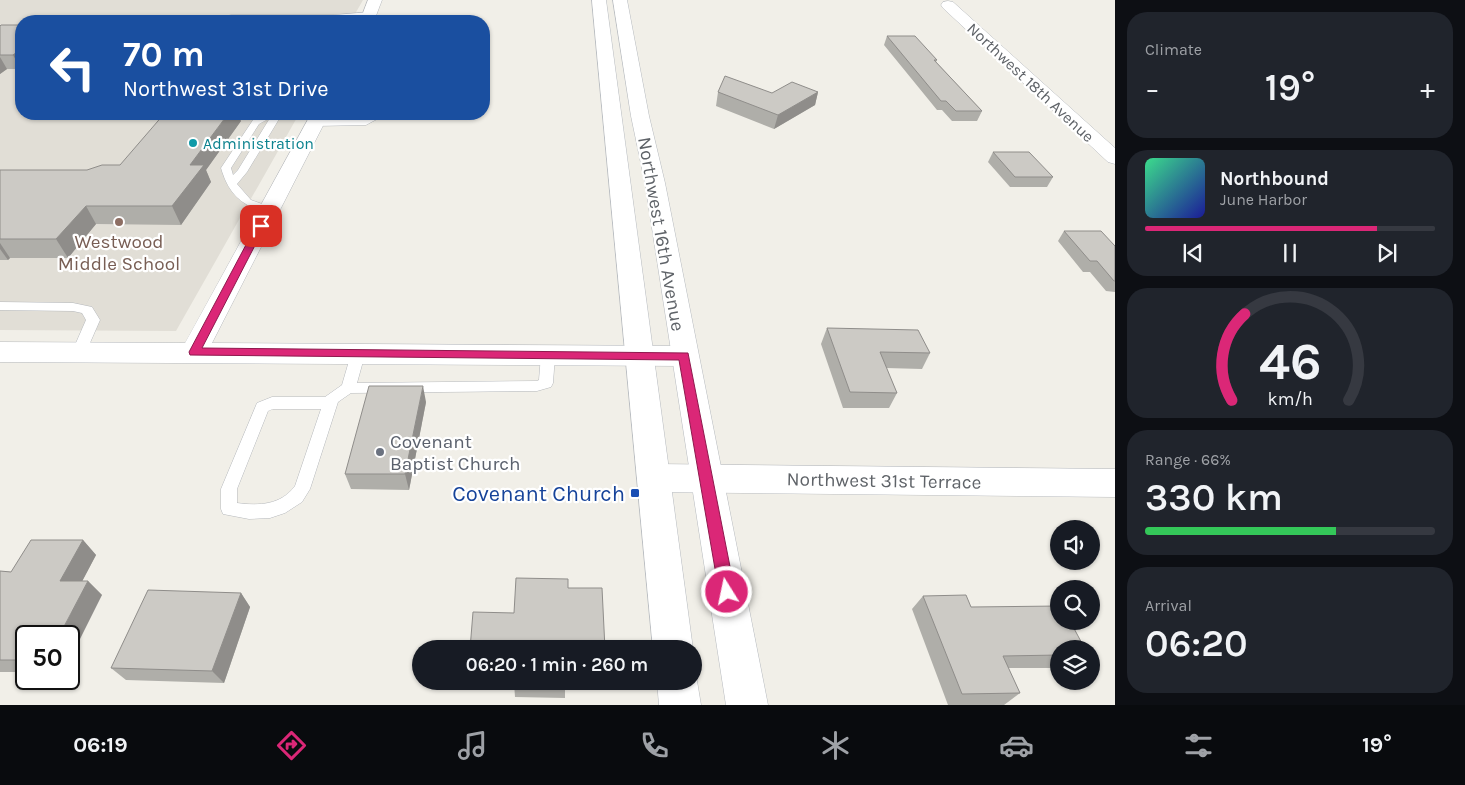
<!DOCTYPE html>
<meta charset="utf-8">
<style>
body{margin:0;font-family:Karla,sans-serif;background:#20242c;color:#f1f3f6;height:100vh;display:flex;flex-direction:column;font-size:19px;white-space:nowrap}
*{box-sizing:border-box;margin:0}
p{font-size:16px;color:#9ea1a6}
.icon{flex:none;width:28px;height:28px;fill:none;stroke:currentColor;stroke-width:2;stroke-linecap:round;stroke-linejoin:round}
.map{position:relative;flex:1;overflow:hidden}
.drawer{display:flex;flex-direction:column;gap:12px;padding:12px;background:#0d0f14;width:350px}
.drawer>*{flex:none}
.top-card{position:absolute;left:15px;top:15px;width:475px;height:105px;border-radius:20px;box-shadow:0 1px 4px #0004;background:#1a4fa0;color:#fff;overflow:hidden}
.controls{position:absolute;left:1050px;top:520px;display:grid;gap:10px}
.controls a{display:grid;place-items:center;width:50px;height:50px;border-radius:50%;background:#171b24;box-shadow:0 1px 4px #0004;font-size:25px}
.speed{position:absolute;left:15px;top:625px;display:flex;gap:10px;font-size:25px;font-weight:700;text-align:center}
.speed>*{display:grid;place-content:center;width:65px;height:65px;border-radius:50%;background:#171b24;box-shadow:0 1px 4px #0004;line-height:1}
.speed .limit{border:2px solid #111;border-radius:8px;background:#fff;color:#111}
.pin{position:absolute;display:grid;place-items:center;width:42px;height:42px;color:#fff;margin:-21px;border-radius:10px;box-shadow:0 2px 8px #0006}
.me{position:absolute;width:55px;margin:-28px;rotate:350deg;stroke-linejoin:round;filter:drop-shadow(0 0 4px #0008)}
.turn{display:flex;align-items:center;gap:18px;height:105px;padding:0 25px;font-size:22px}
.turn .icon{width:65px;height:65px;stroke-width:2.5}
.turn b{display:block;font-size:35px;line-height:42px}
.big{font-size:38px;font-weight:600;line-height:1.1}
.drawer .tile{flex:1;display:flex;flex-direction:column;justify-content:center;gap:8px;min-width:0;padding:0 18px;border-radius:20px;background:#20242c}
.drawer .dial{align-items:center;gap:0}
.dial svg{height:130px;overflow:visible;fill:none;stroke:#363941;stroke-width:7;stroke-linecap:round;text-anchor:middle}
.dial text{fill:#f1f3f6;stroke:none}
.song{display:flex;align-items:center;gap:15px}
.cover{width:60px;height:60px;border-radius:8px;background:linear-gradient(135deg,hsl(150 70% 55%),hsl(240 70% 35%))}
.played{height:5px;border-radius:2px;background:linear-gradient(90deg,#db2777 80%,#363941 80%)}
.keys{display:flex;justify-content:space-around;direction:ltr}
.heat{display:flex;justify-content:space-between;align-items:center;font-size:28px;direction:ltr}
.charge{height:8px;border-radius:4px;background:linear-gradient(90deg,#34c759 66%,#363941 0)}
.trip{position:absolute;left:412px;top:640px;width:290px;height:50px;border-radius:25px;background:#171b24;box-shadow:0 1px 4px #0004;font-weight:600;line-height:50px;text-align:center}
.tabs{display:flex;height:80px;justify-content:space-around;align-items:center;background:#090b0e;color:#9ea1a6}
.tabs .icon{width:35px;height:35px}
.tabs .on{color:#db2777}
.tabs b{font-size:22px;color:#f1f3f6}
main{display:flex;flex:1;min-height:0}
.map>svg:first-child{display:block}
</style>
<main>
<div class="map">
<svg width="1115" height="705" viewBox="0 0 1115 705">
<rect width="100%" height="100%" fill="#f1efe8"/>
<!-- education -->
<path fill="#e1ded6" d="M0,0h363l-12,21h-330v93h278l-123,217 -176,-1z"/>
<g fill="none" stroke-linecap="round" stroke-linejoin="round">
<defs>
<g id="service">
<path d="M370,12l4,2 -2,1 -36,4 -2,2h-6l1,-2h-98l-22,2 22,-6h103z"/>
<path d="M264,114h18l-35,58 -10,12 14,16 22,8 1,2 -5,3c-27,-7 -40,-18 -48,-45l32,-48zM270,118l-32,52 -5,5 -2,-7 28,-44z"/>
<path d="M371,114h8v4l-13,7 -51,1 -5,-3 5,-3 49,-1 6,-2z"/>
<path d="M0,302l73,1 19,4 8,13 -14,32 -2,3h-10l-2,-3 14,-32 -4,-7 -9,-2 -73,-1z"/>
<path d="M358,349l5,2 2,3 -8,29 180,-2 2,-1 2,-25 2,-3h10l2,3 -2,28 -2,4 -14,4 -186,2 -13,9 -28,87 -8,13 -17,11 -15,5 -21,1 -26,-5 -2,-5v-20l36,-86 15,-6h53l17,-12 9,-31 2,-3zM273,409h48l-26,77c-14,19 -36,20 -58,17v-14l31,-78z"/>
</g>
<g id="minor">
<path d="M368,0h14l-8,21h-14z"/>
<path d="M948,1l5,1 162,146v16l-7,-2 -165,-154 -2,-3 2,-3z"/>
<path d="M311,114h18l-117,229 472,3 10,3 4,7 -4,7 -10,3 -684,-4v-20l185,1z"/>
<path d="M654,464l461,5v28l-461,-5 -11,-4 -5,-10 5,-10z"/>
</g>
<g id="secondary">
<path d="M592,0h14l87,649h-40z"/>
<path d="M613,0h14l22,116 16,67 103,522h-42l-81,-522 -14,-67z"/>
<path d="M694,673l3,8 4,24h-42l-2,-24h37z"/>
</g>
</defs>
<!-- service casing -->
<use href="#service" stroke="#b5b8bc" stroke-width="1"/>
<!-- minor casing -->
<use href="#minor" stroke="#b5b8bc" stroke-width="1"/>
<!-- secondary casing -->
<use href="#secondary" stroke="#b6babf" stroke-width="1"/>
<!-- service -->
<use href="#service" fill="#fff" fill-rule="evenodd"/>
<!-- minor -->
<use href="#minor" fill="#fff" fill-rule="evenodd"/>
<!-- secondary -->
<use href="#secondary" fill="#fff" fill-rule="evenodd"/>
</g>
<!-- wall -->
<g fill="#afaea9">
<path d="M0,26l21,43h-14l-7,5z"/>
<path d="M887,36l50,24 -1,2 46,49 -5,10h-25l-10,-11h-5l-53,-65z"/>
<path d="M718,92l54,1 46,-1 -3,13 -41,24 -58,-23z"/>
<path d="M241,121l-35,49 5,12 -30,43 -85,-1 -28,34h-58l-2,2h-8v-90h87l33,-5z"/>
<path d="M993,152l60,25 -6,10h-37l-22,-25z"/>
<path d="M1064,231l51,15v46l-9,-1 -16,-19h-7l-25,-31z"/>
<path d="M827,328l103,25 -8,16 -36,-1 11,25 -8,15h-46l-22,-64z"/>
<path d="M426,402l-17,88 -58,-1 -6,-15z"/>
<path d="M83,540l13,15 -14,26h6l14,14 -76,41v36h-26v1v-102l11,1z"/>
<path d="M241,593l9,14 -26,76 -98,-3 -15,-12z"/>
<path d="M923,596l48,11 88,42v19h-51l12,25 -16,12h-56l-36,-96z"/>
<path d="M470,681h135l-1,3h-39v14l-50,-1 -1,-14h-44z"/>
</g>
<!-- shaded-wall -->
<g fill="#8f8d8a">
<path d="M21,49v20l-8,-14z"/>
<path d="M0,57l7,12 -7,5z"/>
<path d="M818,92l-3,13 -41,24 4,-14z"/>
<path d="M228,114h10l3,7 -35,49 5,12 -30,43 -9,-19 18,-41z"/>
<path d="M86,206l10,18 -28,34 -12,-19z"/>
<path d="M0,243l10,15 -2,2 -8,-11z"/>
<path d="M423,386l3,16 -17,88 -4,-16z"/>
<path d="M83,540l13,15 -21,40 -15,-14z"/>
<path d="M88,581l14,14 -33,66v-25h-10z"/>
<path d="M241,593l9,14 -26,76 -12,-12z"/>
</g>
<!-- building -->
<g fill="#cccac5" stroke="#8f8d8a">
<path d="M1,25h20v24l-8,6h-13v-29z"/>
<path d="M887,36h28l22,24h-3l48,51h-26l-10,-10h-5z"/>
<path d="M725,76l47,17 20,-11 26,10 -40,23 -60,-23z"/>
<path d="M164,114h64l-38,51h14l-32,41h-86l-30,33h-56v-69h87l15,-5h18z"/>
<path d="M993,152h36l24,25h-38z"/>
<path d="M1064,231h37l14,15v35h-1l-17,-20h-7z"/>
<path d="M827,328l91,2 12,23 -50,-1 17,41 -47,-1z"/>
<path d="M369,386h54l-18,88h-60z"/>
<path d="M31,540h52l-23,41h28l-29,55h-33v24h-26v-89l11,1z"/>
<path d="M516,578l52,1v9h34l3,61h-135l3,-37 41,1z"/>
<path d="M148,590l93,3 -29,78 -101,-3z"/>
<path d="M966,595l5,12 88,-1v15h11l15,28h-26v6l-56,1 17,37 -58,1 -39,-98z"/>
<path d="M514,681h51v5l-51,-1z"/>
</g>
<!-- route -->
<path fill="#db2777" stroke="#8e194d" d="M261,223l4,3 -63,122 486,5 47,239 -3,5 -5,2 -6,-2 -2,-5 -40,-232 -489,-5 -1,-3 67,-126z"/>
<!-- markers -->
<circle fill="#0f9aa8" stroke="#fff" stroke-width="2" cx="193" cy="143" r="5"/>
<circle fill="#8d6e63" stroke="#fff" stroke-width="2" cx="119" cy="222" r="5"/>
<circle fill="#6b7280" stroke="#fff" stroke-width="2" cx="380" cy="452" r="5"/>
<rect fill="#1a4fb4" stroke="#fff" stroke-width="2" x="630" y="488" width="10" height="10" rx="2.5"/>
<g text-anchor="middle" stroke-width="4.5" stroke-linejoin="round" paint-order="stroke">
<!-- far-street labels -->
<g font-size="16" fill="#5f6368" stroke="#fff">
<text transform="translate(1031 82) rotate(43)" y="6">Northwest 18th Avenue</text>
</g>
<!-- far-culture labels -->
<g font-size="16" fill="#0d838f" stroke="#fff" text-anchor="start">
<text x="203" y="149">Administration</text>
</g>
<!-- street labels -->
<g font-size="19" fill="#5f6368" stroke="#fff">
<text transform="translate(662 234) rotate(80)" y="7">Northwest 16th Avenue</text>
<text transform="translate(884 480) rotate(1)" y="7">Northwest 31st Terrace</text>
</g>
<!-- education labels -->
<g font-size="19" fill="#785e54" stroke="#fff">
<text x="119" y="248">Westwood<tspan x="119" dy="22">Middle School</tspan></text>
</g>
<!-- worship labels -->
<g font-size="19" fill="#5b616d" stroke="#fff" text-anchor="start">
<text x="390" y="448">Covenant<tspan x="390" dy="22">Baptist Church</tspan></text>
</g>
<!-- near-transit labels -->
<g font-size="22" fill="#164399" stroke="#fff" text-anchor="end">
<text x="625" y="501">Covenant Church</text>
</g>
</g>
</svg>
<div class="controls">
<a><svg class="icon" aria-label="sound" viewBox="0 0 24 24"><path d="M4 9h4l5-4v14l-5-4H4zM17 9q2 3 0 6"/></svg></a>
<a><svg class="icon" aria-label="search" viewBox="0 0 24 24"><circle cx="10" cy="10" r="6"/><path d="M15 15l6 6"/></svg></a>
<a><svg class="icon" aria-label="layers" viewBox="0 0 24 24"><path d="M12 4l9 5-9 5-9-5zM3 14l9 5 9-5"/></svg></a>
</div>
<div class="speed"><div class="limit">50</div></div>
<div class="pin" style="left:261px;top:226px;background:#d93025"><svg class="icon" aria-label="arrive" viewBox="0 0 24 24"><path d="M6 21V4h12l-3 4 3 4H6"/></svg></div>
<svg class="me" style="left:727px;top:592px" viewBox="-20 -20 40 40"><circle r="17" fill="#db2777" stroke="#fff" stroke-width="3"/><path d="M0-11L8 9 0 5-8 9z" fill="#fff"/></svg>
<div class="trip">06:20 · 1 min · 260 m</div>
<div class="top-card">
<div class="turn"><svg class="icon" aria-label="left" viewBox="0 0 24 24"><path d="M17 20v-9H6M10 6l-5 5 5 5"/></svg><div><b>70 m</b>Northwest 31st Drive</div></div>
</div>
</div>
<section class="drawer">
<div class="tile"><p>Climate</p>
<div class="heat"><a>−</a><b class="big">19°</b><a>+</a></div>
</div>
<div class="tile">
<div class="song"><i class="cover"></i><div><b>Northbound</b><p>June Harbor</p></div></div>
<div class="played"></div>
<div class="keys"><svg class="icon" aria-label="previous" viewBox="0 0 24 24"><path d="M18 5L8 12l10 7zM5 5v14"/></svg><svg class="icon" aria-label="pause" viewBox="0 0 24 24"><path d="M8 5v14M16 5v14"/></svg><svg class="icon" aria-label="next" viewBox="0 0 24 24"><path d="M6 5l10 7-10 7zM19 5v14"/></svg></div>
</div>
<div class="tile dial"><svg viewBox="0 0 100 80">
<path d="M14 69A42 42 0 1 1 86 69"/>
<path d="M14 69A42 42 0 0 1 22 16" stroke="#db2777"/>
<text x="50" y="56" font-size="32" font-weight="700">46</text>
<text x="50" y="72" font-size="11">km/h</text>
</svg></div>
<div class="tile"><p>Range · 66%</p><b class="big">330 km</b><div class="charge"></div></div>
<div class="tile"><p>Arrival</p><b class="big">06:20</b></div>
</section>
</main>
<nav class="tabs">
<b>06:19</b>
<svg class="icon on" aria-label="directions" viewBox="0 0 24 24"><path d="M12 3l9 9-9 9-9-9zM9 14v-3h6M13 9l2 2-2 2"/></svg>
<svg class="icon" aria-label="music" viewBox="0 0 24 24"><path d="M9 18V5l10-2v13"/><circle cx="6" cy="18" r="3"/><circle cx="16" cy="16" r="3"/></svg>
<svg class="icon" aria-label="phone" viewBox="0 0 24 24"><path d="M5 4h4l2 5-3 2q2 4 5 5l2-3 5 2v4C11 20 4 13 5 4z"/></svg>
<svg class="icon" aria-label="climate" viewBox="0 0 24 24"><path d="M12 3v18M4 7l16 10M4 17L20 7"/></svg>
<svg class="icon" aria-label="car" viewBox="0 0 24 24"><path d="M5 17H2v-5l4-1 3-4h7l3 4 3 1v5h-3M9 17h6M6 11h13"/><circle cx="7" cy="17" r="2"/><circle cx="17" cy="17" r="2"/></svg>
<svg class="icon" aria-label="filters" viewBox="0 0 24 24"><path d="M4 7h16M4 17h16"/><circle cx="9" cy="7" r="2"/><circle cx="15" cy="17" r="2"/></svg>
<b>19°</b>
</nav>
